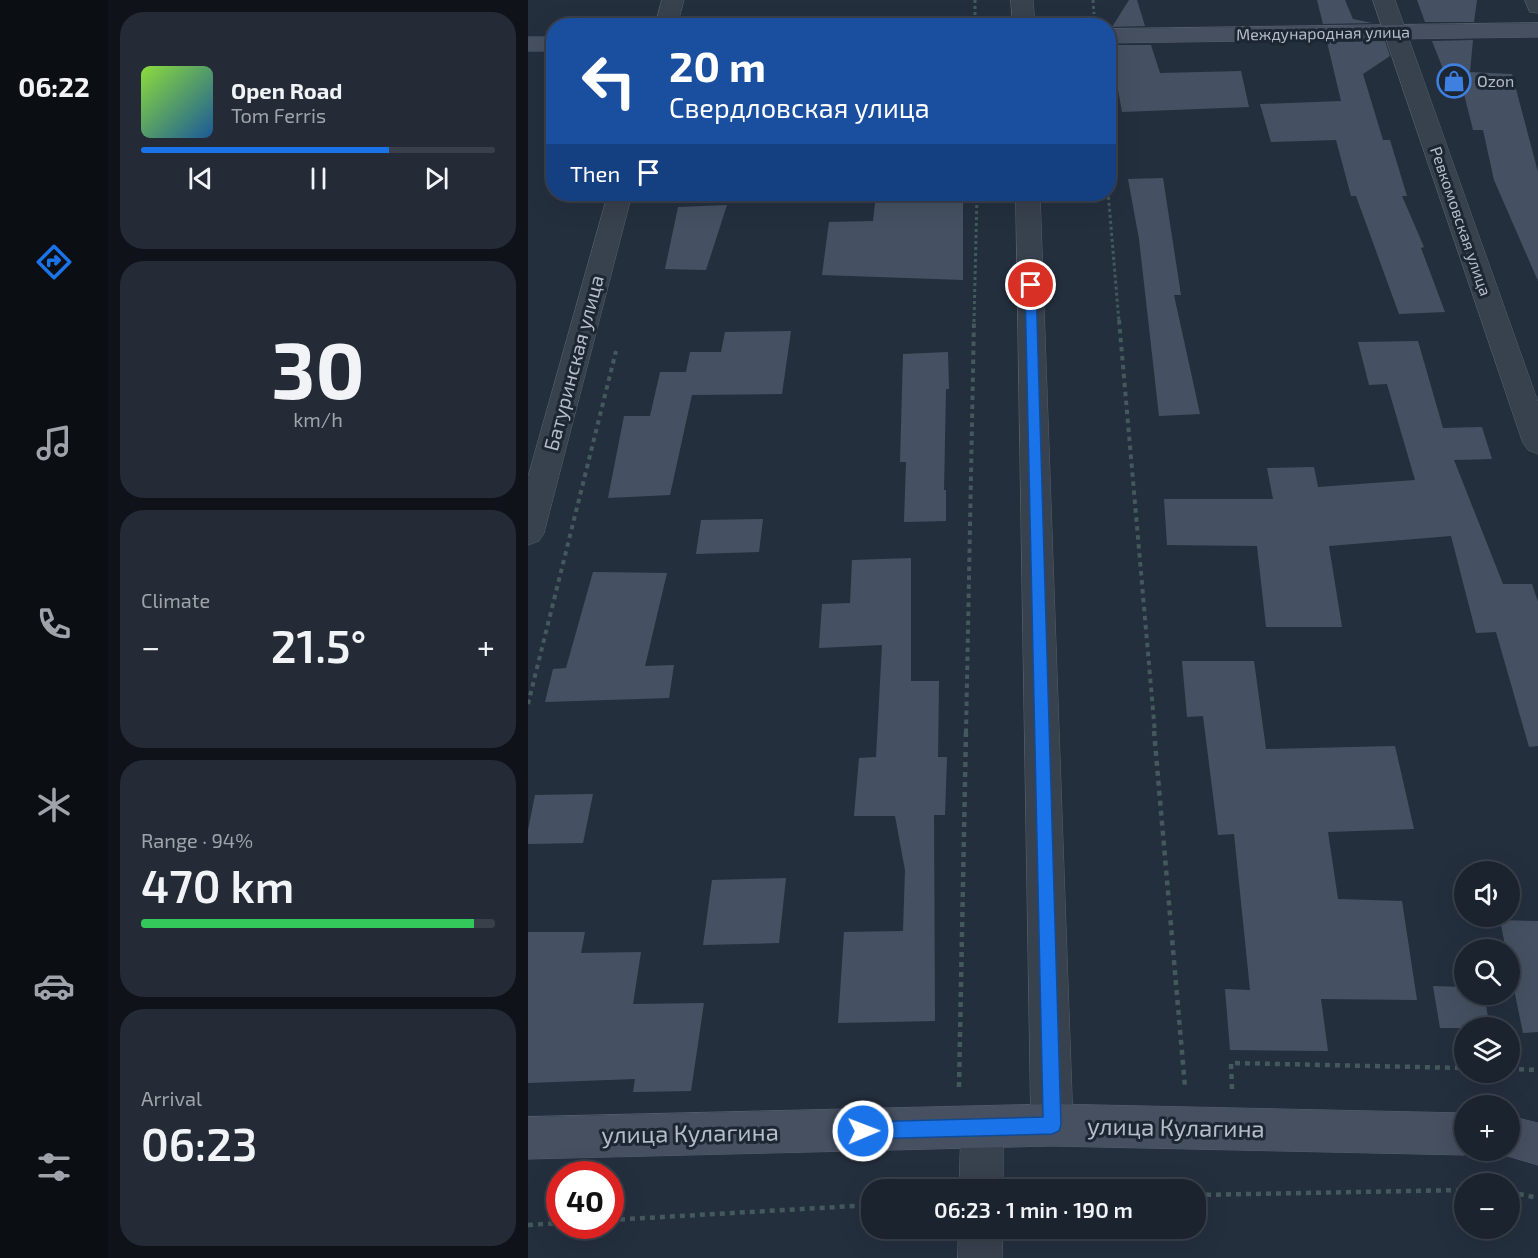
<!DOCTYPE html>
<meta charset="utf-8">
<style>
body{margin:0;font-family:"Exo 2",sans-serif;background:#242b36;color:#f1f3f6;height:100vh;display:flex;flex-direction:column;font-size:22px;white-space:nowrap}
*{box-sizing:border-box;margin:0}
p{font-size:20px;color:#a0a4aa}
.icon{flex:none;width:33px;height:33px;fill:none;stroke:currentColor;stroke-width:2;stroke-linecap:round;stroke-linejoin:round}
.map{position:relative;flex:1;overflow:hidden}
.drawer{display:flex;flex-direction:column;gap:12px;padding:12px;background:#0f1319;width:420px}
.drawer>*{flex:none}
.top-card{position:absolute;left:18px;top:18px;width:570px;height:183px;border-radius:24px;box-shadow:0 6px 24px #0002,0 0 0 2px #39404a;background:#1a4fa0;color:#fff;overflow:hidden}
.controls{position:absolute;left:926px;top:861px;display:grid;gap:12px}
.controls a{display:grid;place-items:center;width:66px;height:66px;border-radius:50%;background:#1b232e;box-shadow:0 6px 24px #0002,0 0 0 2px #39404a;font-size:30px}
.speed{position:absolute;left:18px;top:1161px;display:flex;gap:12px;font-size:30px;font-weight:700;text-align:center}
.speed>*{display:grid;place-content:center;width:78px;height:78px;border-radius:50%;background:#1b232e;box-shadow:0 6px 24px #0002,0 0 0 2px #39404a;line-height:1}
.speed .limit{border:9px solid #d22;background:#fff;color:#111}
.pin{position:absolute;display:grid;place-items:center;width:51px;height:51px;color:#fff;margin:-26px;border:3px solid #fff;border-radius:50%;box-shadow:0 2px 6px #0007}
.me{position:absolute;width:66px;margin:-33px;rotate:89deg;stroke-linejoin:round;filter:drop-shadow(0 0 4px #0008)}
.turn{display:flex;align-items:center;gap:21px;height:126px;padding:0 24px;font-size:27px}
.turn .icon{width:78px;height:78px;stroke-width:2.5}
.turn b{display:block;font-size:42px;line-height:51px}
.then{display:flex;align-items:center;height:57px;padding:0 24px;background:#0003;gap:12px;font-size:22px}
.big{font-size:45px;font-weight:600;line-height:1.1}
.drawer .tile{flex:1;display:flex;flex-direction:column;justify-content:center;gap:9px;min-width:0;padding:0 21px;border-radius:24px;background:#242b36}
.drawer .dial{align-items:center;gap:0}
.dial b{font-size:78px;line-height:1}
.song{display:flex;align-items:center;gap:18px}
.cover{width:72px;height:72px;border-radius:9px;background:linear-gradient(135deg,hsl(90 70% 55%),hsl(210 70% 35%))}
.played{height:6px;border-radius:3px;background:linear-gradient(90deg,#1a73e8 70%,#39404a 70%)}
.keys{display:flex;justify-content:space-around;direction:ltr}
.heat{display:flex;justify-content:space-between;align-items:center;font-size:33px;direction:ltr}
.charge{height:9px;border-radius:4px;background:linear-gradient(90deg,#34c759 94%,#39404a 0)}
.trip{position:absolute;left:333px;top:1179px;width:345px;height:60px;border-radius:24px;background:#1b232e;box-shadow:0 6px 24px #0002,0 0 0 2px #39404a;font-weight:600;line-height:60px;text-align:center}
main{display:flex;flex:1;min-height:0}
.menu{display:flex;flex-direction:column;width:108px;justify-content:space-around;align-items:center;background:#0b0e12;color:#a0a4aa}
.menu .icon{width:42px;height:42px}
.menu .selected{color:#1a73e8}
.menu b{font-size:27px;color:#f1f3f6}
.map>svg:first-child{display:block}
</style>
<main>
<nav class="menu">
<b>06:22</b>
<svg class="icon selected" aria-label="directions" viewBox="0 0 24 24"><path d="M12 3l9 9-9 9-9-9zM9 14v-3h6M13 9l2 2-2 2"/></svg>
<svg class="icon" aria-label="music" viewBox="0 0 24 24"><path d="M9 18V5l10-2v13"/><circle cx="6" cy="18" r="3"/><circle cx="16" cy="16" r="3"/></svg>
<svg class="icon" aria-label="phone" viewBox="0 0 24 24"><path d="M5 4h4l2 5-3 2q2 4 5 5l2-3 5 2v4C11 20 4 13 5 4z"/></svg>
<svg class="icon" aria-label="climate" viewBox="0 0 24 24"><path d="M12 3v18M4 7l16 10M4 17L20 7"/></svg>
<svg class="icon" aria-label="car" viewBox="0 0 24 24"><path d="M5 17H2v-5l4-1 3-4h7l3 4 3 1v5h-3M9 17h6M6 11h13"/><circle cx="7" cy="17" r="2"/><circle cx="17" cy="17" r="2"/></svg>
<svg class="icon" aria-label="filters" viewBox="0 0 24 24"><path d="M4 7h16M4 17h16"/><circle cx="9" cy="7" r="2"/><circle cx="15" cy="17" r="2"/></svg>
</nav>
<section class="drawer">
<div class="tile">
<div class="song"><i class="cover"></i><div><b>Open Road</b><p>Tom Ferris</p></div></div>
<div class="played"></div>
<div class="keys"><svg class="icon" aria-label="previous" viewBox="0 0 24 24"><path d="M18 5L8 12l10 7zM5 5v14"/></svg><svg class="icon" aria-label="pause" viewBox="0 0 24 24"><path d="M8 5v14M16 5v14"/></svg><svg class="icon" aria-label="next" viewBox="0 0 24 24"><path d="M6 5l10 7-10 7zM19 5v14"/></svg></div>
</div>
<div class="tile dial"><b>30</b><p>km/h</p></div>
<div class="tile"><p>Climate</p>
<div class="heat"><a>−</a><b class="big">21.5°</b><a>+</a></div>
</div>
<div class="tile"><p>Range · 94%</p><b class="big">470 km</b><div class="charge"></div></div>
<div class="tile"><p>Arrival</p><b class="big">06:23</b></div>
</section>
<div class="map">
<svg width="1010" height="1258" viewBox="0 0 1010 1258">
<rect width="100%" height="100%" fill="#242f3e"/>
<!-- building -->
<g fill="#455162">
<path d="M601,0h8l8,26 -33,1z"/>
<path d="M789,0h28l8,19 19,4 -49,1z"/>
<path d="M889,0h60l-3,22h-49z"/>
<path d="M945,40l-3,32 42,2 26,98v109l-44,-101 -11,-50h-10l-14,-56 -16,-5 -11,-28z"/>
<path d="M857,41l5,15 -27,18 20,66h7l17,56h-5l22,51 -3,1 24,64 -46,2 -43,-118h-5l-15,-56 -65,2 -11,-38 81,-3 -14,-59z"/>
<path d="M580,45h43l9,28 81,-2 8,36 -127,5 -6,-33 -8,-5z"/>
<path d="M635,178l18,117h-7l26,119 -41,2 -20,-177 -11,-60z"/>
<path d="M348,194h87v86l-141,-5 7,-53 44,-1z"/>
<path d="M199,205l-21,65 -41,-1 13,-62z"/>
<path d="M263,331l-9,63 -90,1 -22,100 -62,3 16,-82h26l10,-44h26l4,-20h31l4,-20z"/>
<path d="M890,341l25,87 39,-1 10,32 -38,1 49,124h29l6,18v144l-9,1 -33,-115 -20,1 -25,-97 -122,10 13,81h-76l-9,-81 -90,-1 -3,-46h109l-6,-31 47,-1 4,20 97,-7 -28,-96 -18,1 -11,-43z"/>
<path d="M420,352l1,37h-3l-2,101h2v31l-42,1 2,-60h-6l3,-108z"/>
<path d="M235,519l-4,33 -63,2 5,-34z"/>
<path d="M383,558v123h28l-1,76h9l-2,58h-11l1,206 -97,2 6,-91 59,-1 2,-61 -10,-54h-41l5,-58 17,-1 6,-112 -63,3 3,-44 28,-1 2,-43z"/>
<path d="M65,572l74,1 -22,93 29,-1 -5,33 -124,4 8,-33 13,-1z"/>
<path d="M654,661h72l12,88 129,-3 19,83 -86,3 10,67 64,2 15,99 -96,-1 7,52 -98,-1 -5,-61 25,1 -16,-156 -16,1 -15,-119 -16,1z"/>
<path d="M65,794l-10,49 -55,1v-14l7,-35z"/>
<path d="M258,878l-7,65 -76,2 9,-65z"/>
<path d="M972,920l38,1v111l-15,1 -14,-68v-15h-3z"/>
<path d="M0,932h57l-4,21 60,-1 -8,52 71,-1 -13,88 -58,1 2,-13 -107,4z"/>
<path d="M905,986l31,1v7h20l6,34h-50z"/>
</g>
<g fill="none" stroke-linecap="round" stroke-linejoin="round">
<defs>
<g id="street">
<path d="M134,0h22l-7,26h-22z"/>
<path d="M483,0h22l2,26h-22z"/>
<path d="M845,0h22l143,402v52l-10,-4 -5,-7z"/>
<path d="M997,0h13v13l-8,-1z"/>
<path d="M80,194h24l-88,339 -5,8 -11,4v-68z"/>
<path d="M488,194h24l33,931 -6,15 -15,6 -15,-6 -6,-15z"/>
<path d="M454,1107l15,6 6,15v62h-44l2,-62 6,-15z"/>
<path d="M431,1228h44l-1,30h-44z"/>
</g>
<g id="secondary">
<path d="M1010,23v14l-430,6v-14z"/>
<rect x="0" y="37" width="26" height="14"/>
<path d="M524,1104l412,9v37h11l-11,5 -412,-9 -524,13v-42z"/>
<path d="M981,1116l29,7v42l-44,-13 15,-2z"/>
</g>
</defs>
<!-- street casing -->
<use href="#street" stroke="#565f6c" stroke-width="1"/>
<!-- secondary casing -->
<use href="#secondary" stroke="#565f6c" stroke-width="1"/>
<!-- path-far2 -->
<g stroke="#44595c" stroke-width="3" stroke-dasharray="3 3" stroke-linecap="butt">
<path d="M447,0v26"/>
<path d="M565,0l1,14"/>
<path d="M527,25h35"/>
<path d="M580,191l11,131"/>
<path d="M446,322l3,-128"/>
</g>
<!-- path-far1 -->
<g stroke="#44595c" stroke-width="4" stroke-dasharray="4.5 4.5" stroke-linecap="butt">
<path d="M591,320l36,413"/>
<path d="M0,704l88,-353"/>
<path d="M438,733l8,-413"/>
</g>
<!-- path -->
<g stroke="#44595c" stroke-width="4.5" stroke-dasharray="5 5" stroke-linecap="butt">
<path d="M626,731l31,356"/>
<path d="M981,1069l29,1"/>
<path d="M431,1087l7,-356"/>
<path d="M704,1089l-1,-26 233,5"/>
<path d="M981,1192l29,6"/>
<path d="M668,1195l268,-5"/>
<path d="M82,1220l262,-15"/>
<path d="M0,1225l32,-2"/>
</g>
<!-- street -->
<use href="#street" fill="#38414e" fill-rule="evenodd"/>
<!-- secondary -->
<use href="#secondary" fill="#465061" fill-rule="evenodd"/>
</g>
<!-- route -->
<path fill="#1a73e8" stroke="#114b97" stroke-width="1.5" d="M503,281l5,4 25,840 -2,6 -7,3 -189,5 -7,-2 -2,-6 2,-7 7,-2 180,-5 -18,-832z"/>
<!-- icons -->
<defs>
<symbol id="shop-ring" viewBox="-11 -11 22 22"><circle r="9.5" fill="#1d2633" stroke="#3f7fe0" stroke-width="1.5"/><path d="M-5-2.5h2.3a2.7 3.5 0 0 1 5.4 0H5L5.5 6h-11ZM-1.5-2.5h3a1.5 2.3 0 0 0-3 0Z" fill="#3f7fe0"/></symbol>
</defs>
<g fill-rule="evenodd">
<use href="#shop-ring" x="907" y="62" width="38" height="38"/>
</g>
<g text-anchor="middle" stroke-width="6" stroke-linejoin="round" paint-order="stroke">
<!-- far-street labels -->
<g font-size="16" fill="#b4bcc9" stroke="#1d2633">
<text transform="translate(795 33) rotate(-1)" y="6">Международная улица</text>
<text transform="translate(933 221) rotate(71)" y="6">Ревкомовская улица</text>
</g>
<!-- far-poi labels -->
<g font-size="16" fill="#b4bcc9" stroke="#1d2633" text-anchor="start">
<text x="949" y="87">Ozon</text>
</g>
<!-- street labels -->
<g font-size="20" fill="#b4bcc9" stroke="#1d2633">
<text transform="translate(46 363) rotate(-75)" y="7">Батуринская улица</text>
</g>
<!-- near-street labels -->
<g font-size="24" fill="#b4bcc9" stroke="#1d2633">
<text transform="translate(648 1128) rotate(1)" y="8">улица Кулагина</text>
<text transform="translate(162 1134) rotate(-1)" y="8">улица Кулагина</text>
</g>
</g>
</svg>
<div class="controls">
<a><svg class="icon" aria-label="sound" viewBox="0 0 24 24"><path d="M4 9h4l5-4v14l-5-4H4zM17 9q2 3 0 6"/></svg></a>
<a><svg class="icon" aria-label="search" viewBox="0 0 24 24"><circle cx="10" cy="10" r="6"/><path d="M15 15l6 6"/></svg></a>
<a><svg class="icon" aria-label="layers" viewBox="0 0 24 24"><path d="M12 4l9 5-9 5-9-5zM3 14l9 5 9-5"/></svg></a>
<a>+</a>
<a>−</a>
</div>
<div class="speed"><div class="limit">40</div></div>
<div class="pin" style="left:503px;top:285px;background:#d93025"><svg class="icon" aria-label="arrive" viewBox="0 0 24 24"><path d="M6 21V4h12l-3 4 3 4H6"/></svg></div>
<svg class="me" style="left:335px;top:1131px" viewBox="-20 -20 40 40"><circle r="17" fill="#1a73e8" stroke="#fff" stroke-width="3"/><path d="M0-11L8 9 0 5-8 9z" fill="#fff"/></svg>
<div class="trip">06:23 · 1 min · 190 m</div>
<div class="top-card">
<div class="turn"><svg class="icon" aria-label="left" viewBox="0 0 24 24"><path d="M17 20v-9H6M10 6l-5 5 5 5"/></svg><div><b>20 m</b>Свердловская улица</div></div>
<div class="then">Then<svg class="icon" aria-label="arrive" viewBox="0 0 24 24"><path d="M6 21V4h12l-3 4 3 4H6"/></svg></div>
</div>
</div>
</main>
